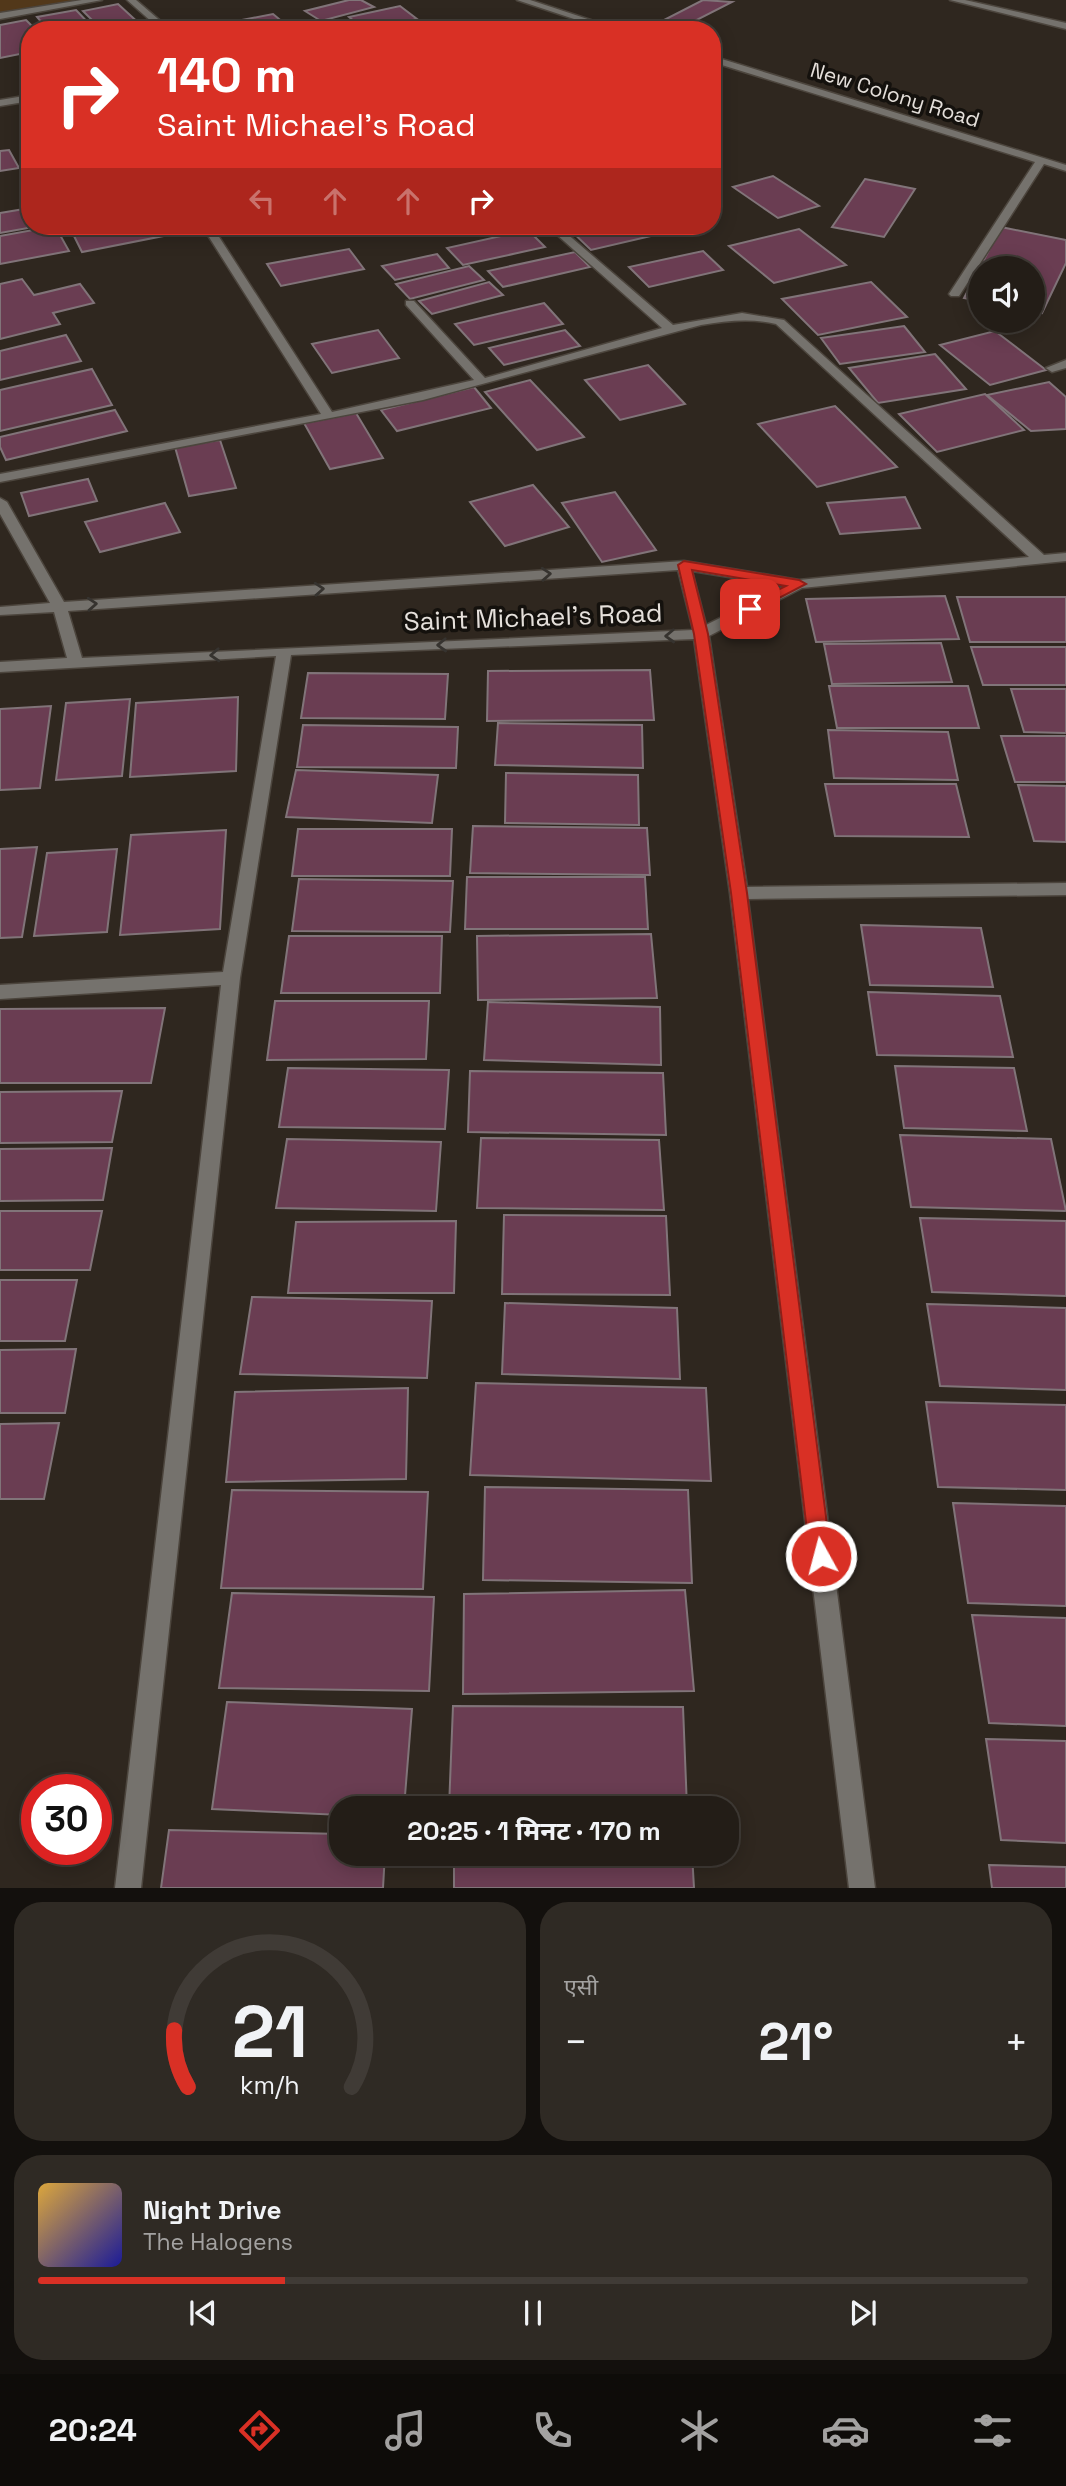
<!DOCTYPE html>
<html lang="hi">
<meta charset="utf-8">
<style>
body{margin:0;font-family:"Space Grotesk","Noto Sans Devanagari",sans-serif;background:#2f2a24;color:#f1f3f6;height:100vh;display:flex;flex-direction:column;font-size:26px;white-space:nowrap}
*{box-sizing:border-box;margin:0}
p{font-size:23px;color:#a3a2a1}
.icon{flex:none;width:38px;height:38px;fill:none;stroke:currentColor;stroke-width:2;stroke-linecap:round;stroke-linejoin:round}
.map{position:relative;height:1888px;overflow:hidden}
.panel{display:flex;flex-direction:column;gap:14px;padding:14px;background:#13100d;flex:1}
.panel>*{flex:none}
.guide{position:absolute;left:21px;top:21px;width:700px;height:214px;border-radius:28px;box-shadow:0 4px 18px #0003,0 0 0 2px #403b36;background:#d93025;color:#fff;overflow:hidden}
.buttons{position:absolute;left:968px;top:256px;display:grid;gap:14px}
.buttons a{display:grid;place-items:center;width:77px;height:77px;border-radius:50%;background:#231d17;box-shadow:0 4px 18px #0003,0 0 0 2px #403b36;font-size:35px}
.speed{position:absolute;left:21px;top:1774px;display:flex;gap:14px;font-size:35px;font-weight:700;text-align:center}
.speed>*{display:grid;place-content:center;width:91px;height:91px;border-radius:50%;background:#231d17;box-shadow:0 4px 18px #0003,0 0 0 2px #403b36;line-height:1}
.speed .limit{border:10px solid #d22;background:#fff;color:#111}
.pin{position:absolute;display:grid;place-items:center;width:60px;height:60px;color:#fff;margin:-30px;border-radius:14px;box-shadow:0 4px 10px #0006}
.me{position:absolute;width:77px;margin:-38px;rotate:353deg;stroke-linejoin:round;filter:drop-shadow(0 0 5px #0008)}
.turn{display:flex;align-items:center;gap:24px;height:147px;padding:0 21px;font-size:32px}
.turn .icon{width:91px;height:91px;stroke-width:2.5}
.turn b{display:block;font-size:49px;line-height:60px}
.lanes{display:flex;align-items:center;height:66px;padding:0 21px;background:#0003;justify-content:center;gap:35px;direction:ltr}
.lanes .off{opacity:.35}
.big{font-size:52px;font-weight:700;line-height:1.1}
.panel .widget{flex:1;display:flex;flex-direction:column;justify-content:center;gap:10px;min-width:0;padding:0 24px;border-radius:28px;background:#2f2a24}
.panel .dial{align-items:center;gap:0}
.dial svg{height:182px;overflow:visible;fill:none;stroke:#403b36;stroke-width:7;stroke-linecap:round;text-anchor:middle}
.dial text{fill:#f1f3f6;stroke:none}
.song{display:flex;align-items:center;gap:21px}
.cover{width:84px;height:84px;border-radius:10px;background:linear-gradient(135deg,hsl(40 70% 55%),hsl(240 70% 35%))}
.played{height:7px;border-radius:4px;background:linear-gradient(90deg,#d93025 25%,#403b36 25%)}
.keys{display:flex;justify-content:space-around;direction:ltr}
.heat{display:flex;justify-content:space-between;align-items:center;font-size:38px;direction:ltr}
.panel .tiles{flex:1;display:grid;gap:14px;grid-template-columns:1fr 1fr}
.widget:last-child{grid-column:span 2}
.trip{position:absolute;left:329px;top:1796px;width:410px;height:70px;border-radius:28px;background:#231d17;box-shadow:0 4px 18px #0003,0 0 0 2px #403b36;font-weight:700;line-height:70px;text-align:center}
.dock{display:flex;height:112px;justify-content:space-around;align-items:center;background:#0e0c09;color:#a3a2a1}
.dock .icon{width:49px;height:49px}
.dock .selected{color:#d93025}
.dock b{font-size:32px;color:#f1f3f6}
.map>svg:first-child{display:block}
</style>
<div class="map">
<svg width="1066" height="1888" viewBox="0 0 1066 1888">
<rect width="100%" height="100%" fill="#2f271f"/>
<!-- green -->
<path fill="#52381a" d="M0,0h79l-79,13z"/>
<!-- building -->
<g fill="#6a3d52" stroke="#817479" stroke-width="2">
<path d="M349,0h12l13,7 -53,14 -16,-10z"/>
<path d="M703,0l29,2 -47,24 -21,-6z"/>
<path d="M118,4l25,23 -41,3 -19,-19z"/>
<path d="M400,6l17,13 -52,11 -16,-13z"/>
<path d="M76,10l19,20h-47l-11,-13z"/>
<path d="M273,14l12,10 -28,6 -62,-1z"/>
<path d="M26,20l10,10h-6v22l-30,6v-33z"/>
<path d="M9,150l10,18 -19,3v-20z"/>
<path d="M773,176l46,30 -41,12 -45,-31z"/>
<path d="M865,179l50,10 -31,48 -52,-10z"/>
<path d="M30,208v18h9l-39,7v-20z"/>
<path d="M55,226l14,25 -69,13v-28z"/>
<path d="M69,226h128l2,3 -117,23z"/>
<path d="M566,226h90l8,7 -73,17z"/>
<path d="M1001,227l65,13v23l-24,50 -10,-2v-43h-52v33l-16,-3z"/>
<path d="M799,229l47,36 -72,18 -45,-37z"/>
<path d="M528,230l17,17 -82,18 -16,-17z"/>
<path d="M349,249l15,20 -83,17 -14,-22z"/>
<path d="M703,251l20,19 -74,17 -20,-20z"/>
<path d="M575,252l15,15 -87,20 -15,-16z"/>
<path d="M437,254l12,14 -54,12 -13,-14z"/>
<path d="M469,266l15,14 -74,19 -14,-15z"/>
<path d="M22,279l12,16 46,-11 14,19 -41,10 7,11 -60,15v-55z"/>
<path d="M489,282l14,13 -71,19 -13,-13z"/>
<path d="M871,282l36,35 -89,18 -36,-36z"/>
<path d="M544,303l19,21 -89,21 -19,-21z"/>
<path d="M904,326l21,26 -85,12 -19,-26z"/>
<path d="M378,330l21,28 -67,15 -20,-29z"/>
<path d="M565,330l15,16 -76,19 -15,-17z"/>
<path d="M995,331l51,39 -56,15 -50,-40z"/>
<path d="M66,335l15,26 -81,19v-29z"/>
<path d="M935,354l31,35 -88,14 -29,-35z"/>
<path d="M648,365l37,39 -65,16 -35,-40z"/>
<path d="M92,369l20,36 -112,26v-41z"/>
<path d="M530,380l54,57 -47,13 -52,-58z"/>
<path d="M1049,382l17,15v32l-35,2 -44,-36z"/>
<path d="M474,387l17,21 -94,23 -16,-21z"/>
<path d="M985,394l39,36 -87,22 -38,-38z"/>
<path d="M835,406l62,61 -80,20 -59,-63z"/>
<path d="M115,410l12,21 -121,29 -6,-13v-10z"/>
<path d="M356,413l27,45 -53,11 -26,-46z"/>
<path d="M220,440l16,48 -47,8 -14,-49z"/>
<path d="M88,479l9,22 -68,15 -8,-23z"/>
<path d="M533,485l36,42 -64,19 -35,-44z"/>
<path d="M615,492l41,58 -54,12 -40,-59z"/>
<path d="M905,497l15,31 -80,6 -13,-31z"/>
<path d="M165,503l15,29 -80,20 -15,-30z"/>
<path d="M945,596l14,43 -143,3 -10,-43z"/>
<path d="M957,597h109v45h-96z"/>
<path d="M941,643l11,39 -120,2 -8,-40z"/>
<path d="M971,647h95v38h-83z"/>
<path d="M650,670l4,50 -167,1 1,-50z"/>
<path d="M308,673l140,1 -3,45 -144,-1z"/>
<path d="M829,686h139l11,42h-142z"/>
<path d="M1011,689h55v44l-42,-1z"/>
<path d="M238,697l-2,74 -106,6 6,-74z"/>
<path d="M130,699l-8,77 -66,4 10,-77z"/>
<path d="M51,706l-11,82 -40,2v-81z"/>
<path d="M498,723l144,2 1,43 -148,-3z"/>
<path d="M303,725l155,2 -2,41 -159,-1z"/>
<path d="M828,730l120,2 10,48 -124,-2z"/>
<path d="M1001,736h65v46h-51z"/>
<path d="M296,770l142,5 -6,48 -146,-6z"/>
<path d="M506,773l132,2 1,50 -134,-2z"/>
<path d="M825,784h131l13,53 -134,-1z"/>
<path d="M1018,785l48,1v56l-32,-1z"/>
<path d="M473,826l174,2 3,47 -180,-2z"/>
<path d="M298,829h154l-2,47h-158z"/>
<path d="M226,830l-6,99 -100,6 11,-100z"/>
<path d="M37,847l-15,90 -22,1v-89z"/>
<path d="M117,849l-10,83 -73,4 13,-83z"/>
<path d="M467,877h178l3,52h-183z"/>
<path d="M299,879l154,2 -3,51 -158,-1z"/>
<path d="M861,925l120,3 12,59 -123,-2z"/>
<path d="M651,934l6,64 -179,2 -1,-64z"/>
<path d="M289,936h153l-2,57h-159z"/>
<path d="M868,992l132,4 13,61 -136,-2z"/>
<path d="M275,1001h154l-3,58 -159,1z"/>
<path d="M488,1002l172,5 1,58 -177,-5z"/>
<path d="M165,1008l-14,75h-151v-74z"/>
<path d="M895,1066l119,2 13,63 -123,-3z"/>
<path d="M288,1068l161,2 -4,59 -166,-2z"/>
<path d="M470,1071l193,2 3,62 -198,-3z"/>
<path d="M122,1091l-10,51 -112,1v-51z"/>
<path d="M900,1135l151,4 15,72 -155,-4z"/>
<path d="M481,1138l178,2 5,70 -187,-2z"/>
<path d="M287,1139l154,3 -5,69 -160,-3z"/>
<path d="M112,1148l-9,52 -103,1v-52z"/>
<path d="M0,1211h102l-12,59h-90z"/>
<path d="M504,1215l162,1 4,79 -168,-1z"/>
<path d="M920,1218l146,3v75l-134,-4z"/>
<path d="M456,1221l-2,72h-166l8,-71z"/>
<path d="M0,1280h77l-12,61h-65z"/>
<path d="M252,1297l180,4 -5,77 -187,-4z"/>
<path d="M505,1303l172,5 3,71 -178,-5z"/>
<path d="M927,1304l139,4v82l-126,-4z"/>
<path d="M76,1349l-11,64h-65v-63z"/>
<path d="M476,1383l230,5 5,93 -241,-6z"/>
<path d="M408,1388l-2,91 -180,3 9,-90z"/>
<path d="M926,1402l140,3v85l-128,-3z"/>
<path d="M59,1423l-15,76h-44v-75z"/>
<path d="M485,1487l203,3 4,93 -209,-3z"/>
<path d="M232,1490l196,2 -5,97 -202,-1z"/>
<path d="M953,1503l113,3v100l-98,-3z"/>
<path d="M685,1590l9,101 -231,3 1,-100z"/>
<path d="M232,1593l202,4 -5,94 -210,-3z"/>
<path d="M972,1615l94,3v108l-77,-3z"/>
<path d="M227,1702l185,7 -8,99h-63v7l-129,-6z"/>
<path d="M453,1706l230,1 4,101h-238z"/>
<path d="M986,1739l80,2v102l-65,-3z"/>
<path d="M169,1830l172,4v19h44l-2,35h-222z"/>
<path d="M454,1853h238l2,35h-240z"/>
<path d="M989,1865l77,2v21h-74z"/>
</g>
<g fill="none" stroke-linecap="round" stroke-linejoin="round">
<defs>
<g id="minor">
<path d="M82,0h20l-102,19v-6z"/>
<path d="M127,0h9l35,30h-10z"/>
<path d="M517,0h13l91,30h-14z"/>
<path d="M950,0h15l101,23v6z"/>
<path d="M712,56l354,109v6l-22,-7 -85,132h-8l-2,-2 86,-132 -323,-100z"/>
<path d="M30,95v6l-30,5v-6z"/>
<path d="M202,226h10l120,186 142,-32 -68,-75v-4h8l71,77 177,-50 -115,-102h11l115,99 69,-12 42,7 260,235 22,-2v8l-264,27 -93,48 38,251 319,-4v12l-318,4 127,989h-26l-119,-995 -36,-254 -403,16 -51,323 -99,910h-26l106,-903 -221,14v-14l223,-13 53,-316 -276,16v-10l67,-4 -13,-46 -54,3v-8l50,-4 -50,-89v-16l7,4 57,100 620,-41 115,19 230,-23 -253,-233c-26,-6 -49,-3 -75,1l-278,75 -423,82v-8l321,-60zM678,570l15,60 -611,28 -14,-47zM692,571l92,15 -78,39z"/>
<path d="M1066,360v8l-14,4 -6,-4z"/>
</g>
</defs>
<!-- minor casing -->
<use href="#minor" stroke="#4c453d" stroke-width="3"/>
<!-- minor -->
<use href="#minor" fill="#75726d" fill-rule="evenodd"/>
</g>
<!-- one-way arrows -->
<defs><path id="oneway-chevron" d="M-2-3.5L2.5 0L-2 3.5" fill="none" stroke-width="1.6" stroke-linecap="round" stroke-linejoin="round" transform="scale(1.75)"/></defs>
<g stroke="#36332f">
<use href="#oneway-chevron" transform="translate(546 574) rotate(-4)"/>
<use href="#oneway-chevron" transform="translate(319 589) rotate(-4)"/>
<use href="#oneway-chevron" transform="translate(92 604) rotate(-4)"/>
<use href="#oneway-chevron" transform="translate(670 636) rotate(178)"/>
<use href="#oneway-chevron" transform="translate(442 645) rotate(178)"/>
<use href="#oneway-chevron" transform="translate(215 655) rotate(177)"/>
</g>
<!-- route -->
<path fill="#d93025" stroke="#8d1f18" stroke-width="2" d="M684,561l115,19 7,4 -56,29 -7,-4 2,-3 41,-20 -94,-16 16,64 39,259 84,663 -3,8 -7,3 -8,-3 -3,-8 -79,-663 -37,-259 -16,-69z"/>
<g text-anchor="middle" stroke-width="7" stroke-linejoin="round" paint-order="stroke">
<!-- far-street labels -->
<g font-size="21" fill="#e5e0db" stroke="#14110d">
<text transform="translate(895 95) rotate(17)" y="7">New Colony Road</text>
</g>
<!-- street labels -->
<g font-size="26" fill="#e5e0db" stroke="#14110d">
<text transform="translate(533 617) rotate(-2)" y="9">Saint Michael's Road</text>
</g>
</g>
</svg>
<div class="buttons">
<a><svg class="icon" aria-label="sound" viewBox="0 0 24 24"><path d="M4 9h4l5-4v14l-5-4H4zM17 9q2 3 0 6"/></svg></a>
</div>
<div class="speed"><div class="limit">30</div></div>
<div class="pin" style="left:750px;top:609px;background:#d93025"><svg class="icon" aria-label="arrive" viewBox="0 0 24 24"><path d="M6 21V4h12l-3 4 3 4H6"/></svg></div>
<svg class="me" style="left:821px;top:1556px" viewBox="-20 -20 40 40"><circle r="17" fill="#d93025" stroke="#fff" stroke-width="3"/><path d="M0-11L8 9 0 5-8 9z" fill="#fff"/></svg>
<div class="trip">20:25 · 1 मिनट · 170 m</div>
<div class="guide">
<div class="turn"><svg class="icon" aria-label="right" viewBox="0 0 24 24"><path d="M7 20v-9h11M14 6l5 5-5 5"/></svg><div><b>140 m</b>Saint Michael's Road</div></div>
<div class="lanes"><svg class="icon off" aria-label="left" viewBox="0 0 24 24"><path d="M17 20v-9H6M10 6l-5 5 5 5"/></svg><svg class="icon off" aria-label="ahead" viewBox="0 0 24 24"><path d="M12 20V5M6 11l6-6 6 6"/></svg><svg class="icon off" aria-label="ahead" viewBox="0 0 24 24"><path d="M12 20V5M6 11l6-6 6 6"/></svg><svg class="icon" aria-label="right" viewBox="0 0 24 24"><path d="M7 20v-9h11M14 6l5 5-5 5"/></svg></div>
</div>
</div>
<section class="panel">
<div class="tiles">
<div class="widget dial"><svg viewBox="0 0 100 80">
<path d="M14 69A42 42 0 1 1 86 69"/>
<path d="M14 69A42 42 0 0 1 8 44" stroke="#d93025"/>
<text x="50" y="56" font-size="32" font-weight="700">21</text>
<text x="50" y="72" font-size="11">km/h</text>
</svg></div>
<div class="widget"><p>एसी</p>
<div class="heat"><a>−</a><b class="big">21°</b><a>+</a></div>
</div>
<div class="widget">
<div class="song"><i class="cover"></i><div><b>Night Drive</b><p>The Halogens</p></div></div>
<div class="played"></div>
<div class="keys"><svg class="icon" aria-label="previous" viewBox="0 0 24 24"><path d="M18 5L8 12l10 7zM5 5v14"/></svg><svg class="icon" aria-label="pause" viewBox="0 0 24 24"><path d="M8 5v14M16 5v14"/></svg><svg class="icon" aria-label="next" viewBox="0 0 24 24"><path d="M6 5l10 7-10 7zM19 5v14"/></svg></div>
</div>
</div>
</section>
<nav class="dock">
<b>20:24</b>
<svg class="icon selected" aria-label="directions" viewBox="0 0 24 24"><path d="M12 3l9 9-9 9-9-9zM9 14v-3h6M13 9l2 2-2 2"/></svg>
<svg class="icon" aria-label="music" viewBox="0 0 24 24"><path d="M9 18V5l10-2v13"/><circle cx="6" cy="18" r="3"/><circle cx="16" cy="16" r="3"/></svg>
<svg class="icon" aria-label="phone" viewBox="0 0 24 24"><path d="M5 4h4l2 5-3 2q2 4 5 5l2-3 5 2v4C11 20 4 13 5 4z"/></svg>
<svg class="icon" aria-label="climate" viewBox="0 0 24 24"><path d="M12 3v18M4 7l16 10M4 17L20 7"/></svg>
<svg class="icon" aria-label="car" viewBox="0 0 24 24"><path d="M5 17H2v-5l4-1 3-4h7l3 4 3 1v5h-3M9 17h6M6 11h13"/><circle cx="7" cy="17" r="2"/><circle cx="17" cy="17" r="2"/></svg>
<svg class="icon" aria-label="filters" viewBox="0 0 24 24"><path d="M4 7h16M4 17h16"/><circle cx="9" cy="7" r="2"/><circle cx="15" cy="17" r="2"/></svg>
</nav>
